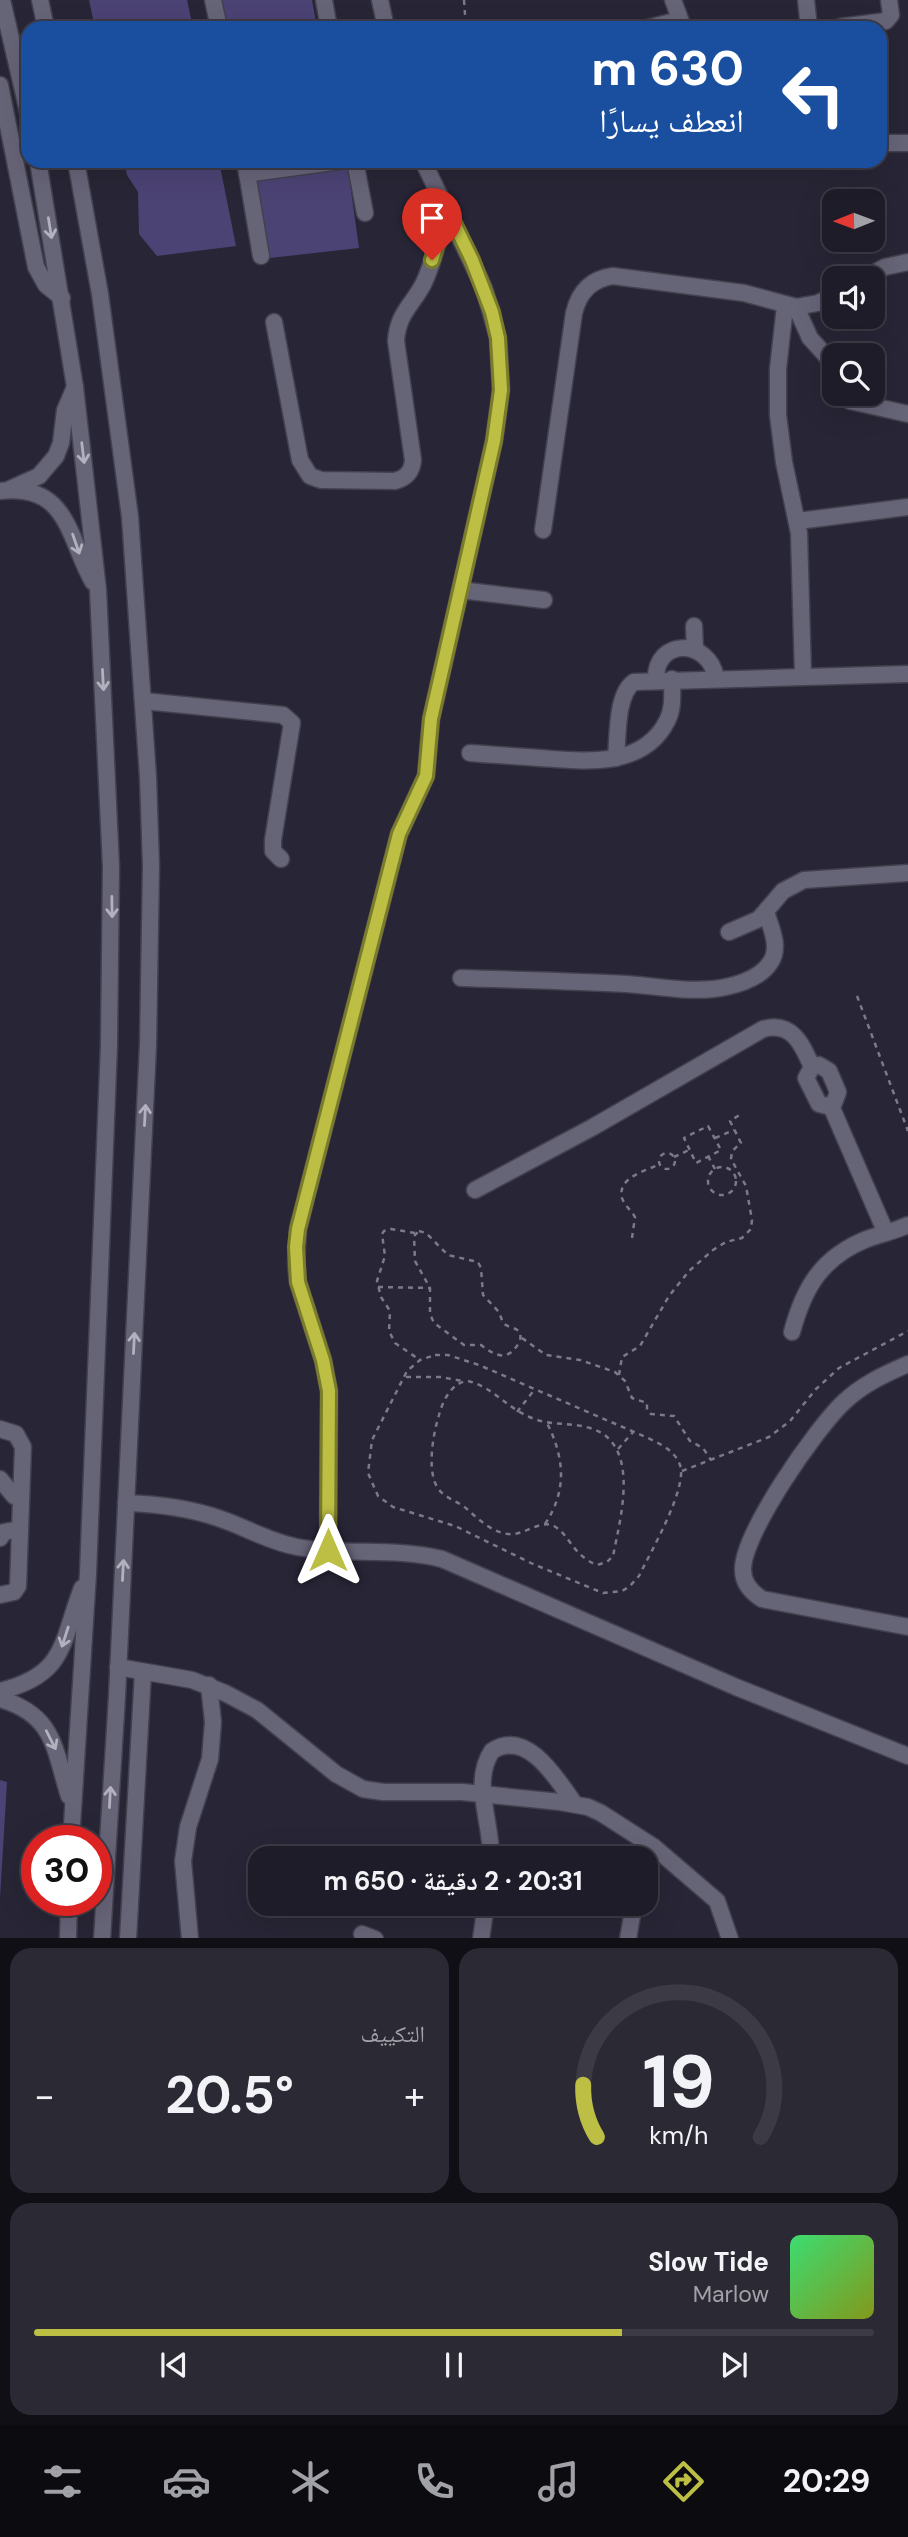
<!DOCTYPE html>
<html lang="ar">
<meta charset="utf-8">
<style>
body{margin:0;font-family:"DM Sans","Noto Naskh Arabic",sans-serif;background:#2b2934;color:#f1f3f6;direction:rtl;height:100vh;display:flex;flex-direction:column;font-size:26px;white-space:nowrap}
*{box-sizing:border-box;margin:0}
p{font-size:23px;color:#a1a1a8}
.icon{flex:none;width:38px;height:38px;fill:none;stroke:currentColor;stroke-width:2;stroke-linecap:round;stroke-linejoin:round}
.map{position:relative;height:1938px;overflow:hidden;direction:ltr}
.details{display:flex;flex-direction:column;gap:10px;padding:10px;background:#100f16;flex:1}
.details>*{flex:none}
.top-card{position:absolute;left:21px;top:21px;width:866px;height:147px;border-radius:21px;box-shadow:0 7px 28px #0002,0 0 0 2px #3c3a45;direction:rtl;background:#1a4fa0;color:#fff;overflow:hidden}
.needle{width:46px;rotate:269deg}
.controls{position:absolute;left:822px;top:189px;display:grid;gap:14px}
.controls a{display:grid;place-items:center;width:63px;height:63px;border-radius:14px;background:#1e1c28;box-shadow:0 7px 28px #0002,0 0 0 2px #3c3a45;font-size:35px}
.speed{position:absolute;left:21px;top:1825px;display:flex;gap:14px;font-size:35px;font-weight:700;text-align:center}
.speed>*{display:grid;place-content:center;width:91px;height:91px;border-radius:50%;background:#1e1c28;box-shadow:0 7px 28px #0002,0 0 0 2px #3c3a45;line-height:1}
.speed .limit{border:10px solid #d22;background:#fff;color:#111}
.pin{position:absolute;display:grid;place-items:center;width:60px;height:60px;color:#fff;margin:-72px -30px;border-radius:50% 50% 50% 0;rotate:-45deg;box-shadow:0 0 7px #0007}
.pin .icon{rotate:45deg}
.me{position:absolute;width:77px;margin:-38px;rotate:0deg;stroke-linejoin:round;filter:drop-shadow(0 0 5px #0008)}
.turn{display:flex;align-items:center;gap:24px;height:147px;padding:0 28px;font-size:32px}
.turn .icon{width:91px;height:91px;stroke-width:2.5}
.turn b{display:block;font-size:49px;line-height:60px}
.big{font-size:52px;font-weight:700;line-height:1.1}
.details .card{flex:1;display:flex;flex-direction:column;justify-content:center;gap:10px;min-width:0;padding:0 24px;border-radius:21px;background:#2b2934}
.details .dial{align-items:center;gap:0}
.dial svg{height:182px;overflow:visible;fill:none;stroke:#3c3a45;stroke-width:7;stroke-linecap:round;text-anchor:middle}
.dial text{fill:#f1f3f6;stroke:none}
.song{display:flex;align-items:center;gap:21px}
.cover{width:84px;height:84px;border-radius:10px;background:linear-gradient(135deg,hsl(140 70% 55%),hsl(70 70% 35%))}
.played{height:7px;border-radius:4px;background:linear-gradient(90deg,#bcbf44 70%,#3c3a45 70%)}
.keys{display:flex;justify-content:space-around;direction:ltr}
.heat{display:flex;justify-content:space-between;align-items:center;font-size:38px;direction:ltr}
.details .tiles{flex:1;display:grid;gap:10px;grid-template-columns:1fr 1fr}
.card:last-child{grid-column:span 2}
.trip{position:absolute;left:248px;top:1846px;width:410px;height:70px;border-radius:21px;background:#1e1c28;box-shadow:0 7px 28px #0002,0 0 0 2px #3c3a45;font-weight:700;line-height:70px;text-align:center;direction:rtl}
.tabs{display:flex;height:112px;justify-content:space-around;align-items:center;background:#0c0b10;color:#a1a1a8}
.tabs .icon{width:49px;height:49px}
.tabs .on{color:#bcbf44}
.tabs b{font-size:32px;color:#f1f3f6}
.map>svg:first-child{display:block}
</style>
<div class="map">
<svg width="908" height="1939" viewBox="0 0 908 1939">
<rect width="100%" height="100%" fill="#282536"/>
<!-- green -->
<g fill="#4c4375">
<path d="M89,0h98l6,28h-98z"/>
<path d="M220,0h92l5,28h-91z"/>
<path d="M124,161h95l17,85 -79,10 -18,-22 -1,-42 -11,-17z"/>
<path d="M348,169l11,79 -89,10 -17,-77z"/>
<path d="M0,1780l7,2 -7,116z"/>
</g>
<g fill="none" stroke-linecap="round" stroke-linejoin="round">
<defs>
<g id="minor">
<path d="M2,0l26,112"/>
<path d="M40,0l6,28"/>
<path d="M213,0l6,28"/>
<path d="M324,0l5,28"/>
<path d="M380,0l6,28"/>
<path d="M673,0l10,27"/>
<path d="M806,0l3,28"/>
<path d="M840,27l46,-6 5,-6 -2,-15"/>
<path d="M648,28l31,-8"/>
<path d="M0,85l36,182 10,18 16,13"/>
<path d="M880,143h28"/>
<path d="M38,161l37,226 23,203 13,277 -2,178 -21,528 -17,268"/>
<path d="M76,161l24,133 30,223 18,260 3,89 -3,179 -31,651 -15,243"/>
<path d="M245,161l16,95"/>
<path d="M355,161l10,52"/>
<path d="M247,174l93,-13"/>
<path d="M865,278l20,-11 23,-5"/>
<path d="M835,295l-17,8 -22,4 14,31 19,21 6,12"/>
<path d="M785,306l-7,63v46l6,47 15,71 4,143"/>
<path d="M274,322l26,138 10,16 11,4 74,1c11,-3 17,-9 18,-21l-17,-119c2,-31 20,-38 30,-63 9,-21 11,-42 25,-61"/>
<path d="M841,394l9,7 58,13"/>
<path d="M10,489l29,-13 17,-20 5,-13 4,-33 10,-23"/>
<path d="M0,491c69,-8 68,48 93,91"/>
<path d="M798,521l110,-14"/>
<path d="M543,530l31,-217c5,-21 17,-34 39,-37l131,17 52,14"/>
<path d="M460,590l84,10"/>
<path d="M694,626l1,24"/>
<path d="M656,679c-1,-41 53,-41 60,-1"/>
<path d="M144,701l139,14 9,8 -19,117v11l8,8"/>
<path d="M470,753c23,2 47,3 70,5 43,3 103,11 127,-37 7,-13 5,-28 5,-42"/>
<path d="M616,758c2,-21 0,-64 18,-76l274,-8"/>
<path d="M729,932l30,-13 24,-28 21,-11 104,-7"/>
<path d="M461,978c56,2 111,3 166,6 29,2 57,8 86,5 18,-2 46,-9 57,-26 11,-15 1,-35 -4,-51"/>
<path d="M819,1065l10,6 9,21 -4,11 -7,3 -8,-2 -13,-26 6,-11z"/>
<path d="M831,1106l55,127"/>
<path d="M475,1190l118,-63 170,-98c29,-8 39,15 49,38"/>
<path d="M792,1332c12,-45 30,-75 75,-93 14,-5 28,-8 41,-14"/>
<path d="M908,1364c-23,10 -45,20 -64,38 -27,25 -102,132 -101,168 0,13 8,22 19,29l146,28"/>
<path d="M0,1429l16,5 7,13 -5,139 -4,6 -14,3"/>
<path d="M0,1479l14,17 7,3"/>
<path d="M126,1503c32,1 64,5 95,16 26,9 49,23 76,28 48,9 97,0 145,12l294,128 172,69"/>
<path d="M0,1538l4,-6 16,-3"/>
<path d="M328,1550l1,-159 -6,-31 -25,-78 -2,-18 2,-35 101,-395 27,-58 5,-57 63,-278 7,-51 -3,-52 -14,-50 -61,-127"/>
<path d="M118,1667l74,13 33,13 32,17 79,64 27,15 20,3h79l98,10 28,5 13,6 53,34 63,54 13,38"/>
<path d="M0,1691c66,-16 61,-48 82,-103"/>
<path d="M0,1699c55,16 54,50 69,97"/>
<path d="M491,1858c1,-35 -20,-76 1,-107 35,-23 65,28 82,52"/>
<path d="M646,1866l8,-19"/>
<path d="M362,1934l13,5"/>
<path d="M68,1939l1,-39"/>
<path d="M128,1939l15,-267"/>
<path d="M190,1939l-7,-78 5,-34 22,-68 3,-37 -4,-37"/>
<path d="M481,1939l5,-35"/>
<path d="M628,1939l6,-35"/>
</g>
</defs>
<!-- minor casing -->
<use href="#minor" stroke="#43414f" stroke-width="19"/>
<!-- path -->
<g stroke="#7c7a88" stroke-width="2.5" stroke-dasharray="5 5" stroke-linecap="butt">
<path d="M464,0l2,28"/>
<path d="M857,996l51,135"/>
<path d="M708,1126l13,24 -25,13 -12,-25z"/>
<path d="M715,1138l19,-8"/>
<circle cx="667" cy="1161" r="8"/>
<path d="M708,1156l7,13"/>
<path d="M674,1157l15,-7"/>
<circle cx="722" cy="1181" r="14"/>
<path d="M419,1231l7,2 22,22 30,7 3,6 2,27 16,17 4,11c8,7 20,3 17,18 -12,21 -23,16 -39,4h-17l-30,-22 -4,-9v-26l-15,-27 -1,-25z"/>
<path d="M415,1233l-24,-4 -7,2 -2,3 3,22 -8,25 4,16 9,14 -1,20 6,12 25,17"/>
<path d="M632,1238l3,-21c-4,-7 -11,-12 -13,-19 -5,-21 24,-27 38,-34"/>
<path d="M378,1287l52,1"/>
<path d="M522,1338l24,17 34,5 35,12 10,9 7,17 15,5v7l4,4 23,2 16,25 13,7 8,12"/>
<path d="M435,1355h13l31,10 169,73c13,6 27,13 32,27 8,23 -30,88 -41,111l-10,11 -7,4 -19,2 -70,-29 -78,-38 -62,-19 -15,-11 -10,-23 4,-33 35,-69 13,-11z"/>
<path d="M619,1375l3,-18 18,-11 29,-50 20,-25 24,-21 13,-8 16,-4 9,-9 1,-9 -6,-34 -15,-27 1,-8 9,-8 -11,-22 11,-7"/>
<path d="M406,1377h35l21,4"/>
<path d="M468,1381c25,6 40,28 64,37 19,8 38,4 58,10 51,15 31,88 23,128l-6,6 -10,3c-25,-10 -27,-30 -43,-39 -14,-7 -30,10 -46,8 -16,-2 -29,-14 -41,-25 -8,-7 -19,-10 -26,-17 -16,-15 -8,-58 -2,-77 4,-15 13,-33 29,-34z"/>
<path d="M517,1412l18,-23"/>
<path d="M618,1449l16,-18"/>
<path d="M682,1471l87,-34 21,-16 26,-32 23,-21 69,-37"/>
<path d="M545,1524c22,-33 20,-65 2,-101"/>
</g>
<!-- minor -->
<use href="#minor" stroke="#666477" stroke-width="16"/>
</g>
<!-- one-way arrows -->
<defs><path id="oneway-shaft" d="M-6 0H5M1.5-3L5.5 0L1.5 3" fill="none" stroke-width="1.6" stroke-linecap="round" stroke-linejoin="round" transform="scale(1.75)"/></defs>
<g stroke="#b2b1be">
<use href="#oneway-shaft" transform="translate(50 228) rotate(81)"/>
<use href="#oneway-shaft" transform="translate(83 453) rotate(83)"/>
<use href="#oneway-shaft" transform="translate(76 544) rotate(71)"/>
<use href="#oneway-shaft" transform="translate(103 680) rotate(87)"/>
<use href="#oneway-shaft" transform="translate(112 907) rotate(89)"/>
<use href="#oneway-shaft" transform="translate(145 1115) rotate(-87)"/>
<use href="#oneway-shaft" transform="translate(134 1343) rotate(-87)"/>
<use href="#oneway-shaft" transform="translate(123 1570) rotate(-87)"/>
<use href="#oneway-shaft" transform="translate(65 1637) rotate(108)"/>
<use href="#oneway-shaft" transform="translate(51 1740) rotate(63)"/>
<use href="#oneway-shaft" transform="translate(110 1797) rotate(-87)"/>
</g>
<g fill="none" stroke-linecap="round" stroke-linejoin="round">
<defs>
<path id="route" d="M328,1550l1,-159 -6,-31 -25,-78 -2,-35 2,-18 101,-395 27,-58 5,-57 63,-278 7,-51 -3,-52 -6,-26 -20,-52 -21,-43 -12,20 -7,23"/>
</defs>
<!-- route casing -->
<use href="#route" stroke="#7a7c2c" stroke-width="18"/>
<!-- route -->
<use href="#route" stroke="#bcbf44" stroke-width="12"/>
</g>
</svg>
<div class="controls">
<a><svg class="needle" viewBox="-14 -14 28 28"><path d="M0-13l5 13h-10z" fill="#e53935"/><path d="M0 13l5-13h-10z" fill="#a1a1a8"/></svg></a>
<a><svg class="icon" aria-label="sound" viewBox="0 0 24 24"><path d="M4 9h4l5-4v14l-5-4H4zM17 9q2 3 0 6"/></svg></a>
<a><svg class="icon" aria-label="search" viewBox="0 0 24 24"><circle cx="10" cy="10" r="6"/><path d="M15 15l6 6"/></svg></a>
</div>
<div class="speed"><div class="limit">30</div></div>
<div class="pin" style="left:432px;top:260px;background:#d93025"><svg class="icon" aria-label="arrive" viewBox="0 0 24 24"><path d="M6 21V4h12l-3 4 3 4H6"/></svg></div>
<svg class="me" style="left:328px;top:1550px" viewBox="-20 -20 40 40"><path d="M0-17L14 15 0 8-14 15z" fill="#bcbf44" stroke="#fff" stroke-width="4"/></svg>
<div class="trip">20:31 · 2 دقيقة · 650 m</div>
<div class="top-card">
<div class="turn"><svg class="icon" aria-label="left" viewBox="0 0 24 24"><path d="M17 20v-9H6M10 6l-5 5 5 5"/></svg><div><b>630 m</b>انعطف يسارًا</div></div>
</div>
</div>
<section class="details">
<div class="tiles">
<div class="card dial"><svg viewBox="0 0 100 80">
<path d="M14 69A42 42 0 1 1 86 69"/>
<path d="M14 69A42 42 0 0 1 8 46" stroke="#bcbf44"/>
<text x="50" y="56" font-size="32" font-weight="700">19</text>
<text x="50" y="72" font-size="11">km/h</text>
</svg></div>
<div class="card"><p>التكييف</p>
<div class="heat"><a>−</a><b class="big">20.5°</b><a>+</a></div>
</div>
<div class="card">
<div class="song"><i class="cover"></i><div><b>Slow Tide</b><p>Marlow</p></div></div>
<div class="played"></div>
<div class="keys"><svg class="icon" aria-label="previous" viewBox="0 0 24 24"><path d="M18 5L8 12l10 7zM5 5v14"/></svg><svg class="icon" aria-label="pause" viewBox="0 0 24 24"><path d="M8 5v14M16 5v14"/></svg><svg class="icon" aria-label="next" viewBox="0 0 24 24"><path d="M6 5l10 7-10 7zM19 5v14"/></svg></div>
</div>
</div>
</section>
<nav class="tabs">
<b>20:29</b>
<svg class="icon on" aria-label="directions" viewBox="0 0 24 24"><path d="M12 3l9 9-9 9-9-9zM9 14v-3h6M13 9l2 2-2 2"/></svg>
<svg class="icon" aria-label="music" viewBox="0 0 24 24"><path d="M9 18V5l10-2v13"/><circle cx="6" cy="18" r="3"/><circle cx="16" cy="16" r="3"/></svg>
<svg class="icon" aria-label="phone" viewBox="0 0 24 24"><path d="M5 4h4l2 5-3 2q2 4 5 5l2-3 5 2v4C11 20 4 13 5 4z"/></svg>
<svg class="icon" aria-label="climate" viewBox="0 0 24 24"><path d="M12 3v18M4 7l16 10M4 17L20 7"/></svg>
<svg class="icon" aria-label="car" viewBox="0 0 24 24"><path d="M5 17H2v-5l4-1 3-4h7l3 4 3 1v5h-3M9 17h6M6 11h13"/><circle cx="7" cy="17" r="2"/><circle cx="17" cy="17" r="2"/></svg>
<svg class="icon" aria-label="filters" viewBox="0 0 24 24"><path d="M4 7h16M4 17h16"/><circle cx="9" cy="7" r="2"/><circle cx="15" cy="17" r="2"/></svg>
</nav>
